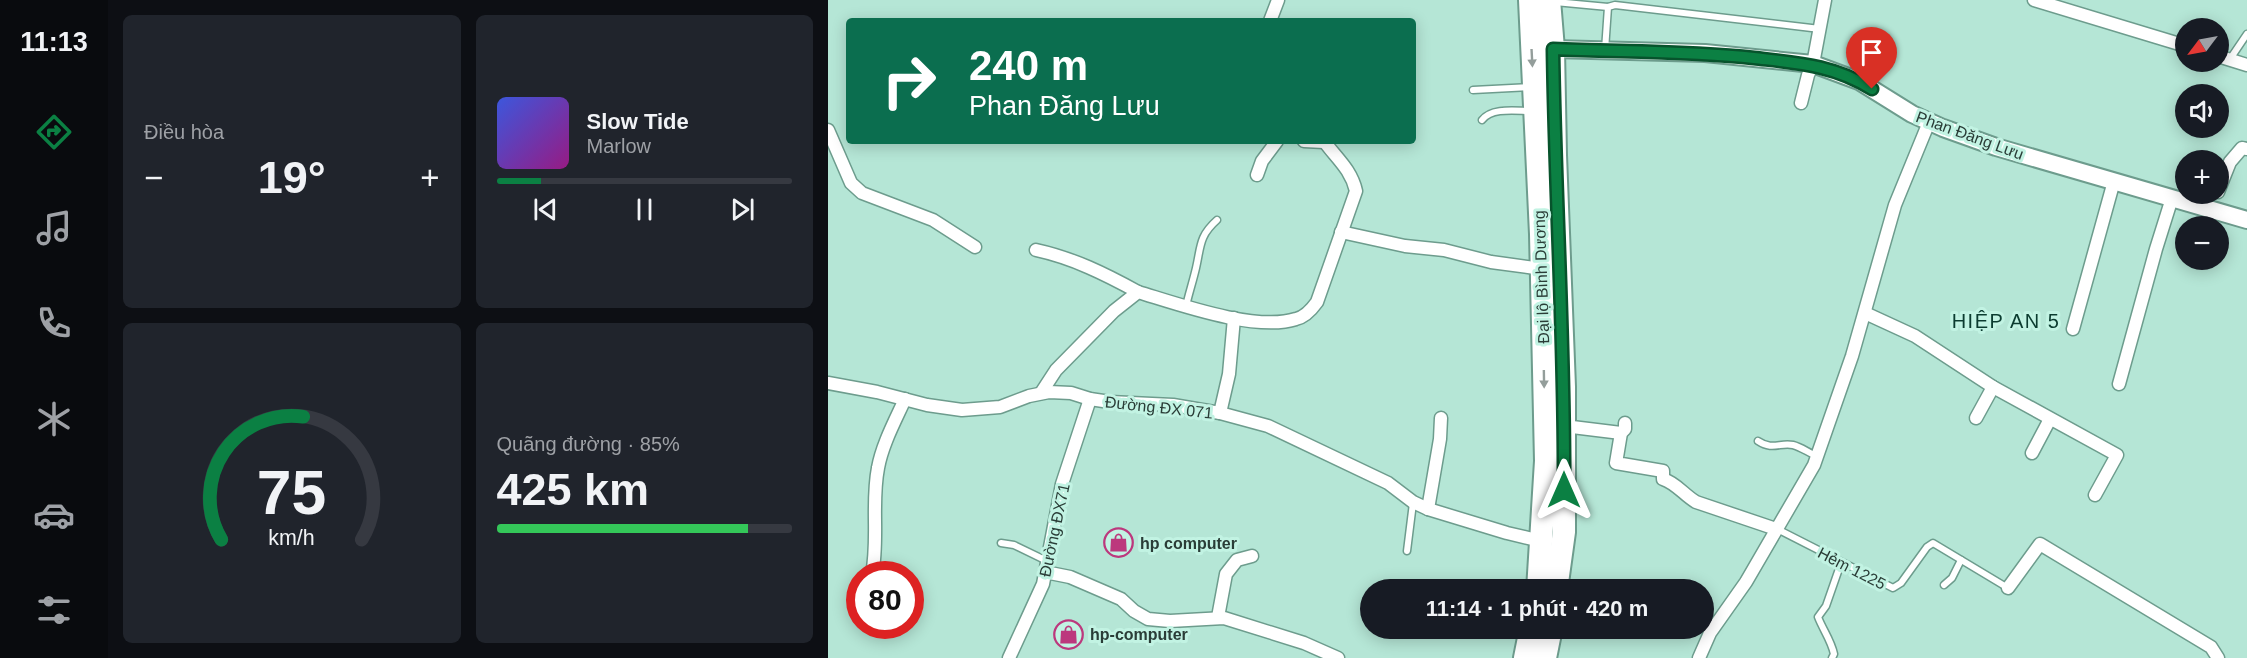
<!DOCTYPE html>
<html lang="vi">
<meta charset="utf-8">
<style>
body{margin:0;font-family:Helvetica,sans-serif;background:#20242c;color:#f1f3f6;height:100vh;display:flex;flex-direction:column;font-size:22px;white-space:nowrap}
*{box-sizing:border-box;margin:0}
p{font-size:20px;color:#9ea1a6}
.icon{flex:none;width:33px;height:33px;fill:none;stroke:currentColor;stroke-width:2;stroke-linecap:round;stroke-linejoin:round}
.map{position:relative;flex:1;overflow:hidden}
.sheet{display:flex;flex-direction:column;gap:15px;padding:15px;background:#0d0f14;width:720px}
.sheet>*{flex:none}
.hud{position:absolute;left:18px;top:18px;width:570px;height:126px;border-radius:6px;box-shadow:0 3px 15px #0003;background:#0b6e4f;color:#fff;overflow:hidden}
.needle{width:39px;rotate:238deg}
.fabs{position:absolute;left:1347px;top:18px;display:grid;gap:12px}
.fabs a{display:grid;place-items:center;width:54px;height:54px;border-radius:50%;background:#171b24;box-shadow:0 3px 15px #0003;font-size:30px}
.speed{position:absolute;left:18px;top:561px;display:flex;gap:12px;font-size:30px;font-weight:700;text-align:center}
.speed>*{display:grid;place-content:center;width:78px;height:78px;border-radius:50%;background:#171b24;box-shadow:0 3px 15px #0003;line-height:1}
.speed .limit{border:9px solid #d22;background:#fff;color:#111}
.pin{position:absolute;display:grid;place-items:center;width:51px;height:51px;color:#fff;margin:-62px -26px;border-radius:50% 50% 50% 0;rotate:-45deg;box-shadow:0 0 6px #0007}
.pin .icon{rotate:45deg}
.me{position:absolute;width:66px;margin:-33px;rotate:0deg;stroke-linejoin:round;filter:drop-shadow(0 0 4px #0008)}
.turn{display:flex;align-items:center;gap:21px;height:126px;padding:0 24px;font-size:27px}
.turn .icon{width:78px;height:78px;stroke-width:2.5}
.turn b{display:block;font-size:42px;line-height:51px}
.big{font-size:45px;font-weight:800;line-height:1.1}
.sheet .card{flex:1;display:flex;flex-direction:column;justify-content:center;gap:9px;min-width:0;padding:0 21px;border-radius:9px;background:#20242c}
.sheet .dial{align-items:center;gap:0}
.dial svg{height:156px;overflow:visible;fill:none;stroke:#363941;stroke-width:7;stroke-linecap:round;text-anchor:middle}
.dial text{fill:#f1f3f6;stroke:none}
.song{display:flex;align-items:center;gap:18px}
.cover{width:72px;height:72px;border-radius:9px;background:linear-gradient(135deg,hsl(230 70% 55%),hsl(310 70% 35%))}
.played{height:6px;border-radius:3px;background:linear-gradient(90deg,#0b8043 15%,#363941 15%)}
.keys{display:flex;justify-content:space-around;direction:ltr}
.heat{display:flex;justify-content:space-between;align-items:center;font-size:33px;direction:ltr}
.charge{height:9px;border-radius:4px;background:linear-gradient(90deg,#34c759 85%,#363941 0)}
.sheet .tiles{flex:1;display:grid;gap:15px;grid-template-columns:repeat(2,1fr)}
.trip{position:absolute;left:532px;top:579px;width:354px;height:60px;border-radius:30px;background:#171b24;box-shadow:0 3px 15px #0003;font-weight:800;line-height:60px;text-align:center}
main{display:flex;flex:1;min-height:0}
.menu{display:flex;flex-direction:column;width:108px;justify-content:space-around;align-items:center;background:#090b0e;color:#9ea1a6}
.menu .icon{width:42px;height:42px}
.menu .selected{color:#0b8043}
.menu b{font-size:27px;color:#f1f3f6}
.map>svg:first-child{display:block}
</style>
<main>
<nav class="menu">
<b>11:13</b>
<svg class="icon selected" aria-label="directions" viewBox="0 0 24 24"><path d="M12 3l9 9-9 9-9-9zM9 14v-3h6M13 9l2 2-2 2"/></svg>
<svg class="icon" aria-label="music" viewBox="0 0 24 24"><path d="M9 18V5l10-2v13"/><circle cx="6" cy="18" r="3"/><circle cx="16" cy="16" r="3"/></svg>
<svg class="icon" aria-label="phone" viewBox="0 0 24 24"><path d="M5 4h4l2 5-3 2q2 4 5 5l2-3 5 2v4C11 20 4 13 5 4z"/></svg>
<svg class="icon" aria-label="climate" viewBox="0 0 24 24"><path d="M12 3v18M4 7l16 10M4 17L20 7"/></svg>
<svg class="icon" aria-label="car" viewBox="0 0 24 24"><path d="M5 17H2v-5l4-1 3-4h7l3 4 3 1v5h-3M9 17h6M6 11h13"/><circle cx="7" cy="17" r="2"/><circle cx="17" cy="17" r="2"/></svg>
<svg class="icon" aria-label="filters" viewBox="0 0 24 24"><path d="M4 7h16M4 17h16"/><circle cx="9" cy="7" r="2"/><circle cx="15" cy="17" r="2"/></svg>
</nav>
<section class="sheet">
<div class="tiles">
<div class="card"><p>Điều hòa</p>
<div class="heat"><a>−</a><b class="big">19°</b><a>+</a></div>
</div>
<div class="card">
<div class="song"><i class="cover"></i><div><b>Slow Tide</b><p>Marlow</p></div></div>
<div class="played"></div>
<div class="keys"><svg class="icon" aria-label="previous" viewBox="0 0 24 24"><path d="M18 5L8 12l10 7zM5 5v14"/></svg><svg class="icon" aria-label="pause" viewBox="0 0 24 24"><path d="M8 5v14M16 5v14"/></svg><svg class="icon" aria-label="next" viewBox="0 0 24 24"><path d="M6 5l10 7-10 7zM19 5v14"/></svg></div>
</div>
<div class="card dial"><svg viewBox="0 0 100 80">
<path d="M14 69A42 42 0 1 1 86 69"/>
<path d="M14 69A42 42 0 0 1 56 6" stroke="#0b8043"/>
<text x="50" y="56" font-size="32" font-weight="700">75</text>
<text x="50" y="72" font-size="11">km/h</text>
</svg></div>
<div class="card"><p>Quãng đường · 85%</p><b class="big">425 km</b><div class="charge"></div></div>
</div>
</section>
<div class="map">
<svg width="1419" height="658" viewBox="0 0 1419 658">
<rect width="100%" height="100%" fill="#b5e6d6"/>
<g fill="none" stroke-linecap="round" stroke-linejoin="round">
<defs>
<g id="lane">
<path d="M727,2l53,5"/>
<path d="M777,50l3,-43 7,-2 205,24"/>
<path d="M1402,59l17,-25"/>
<path d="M645,90l57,-3"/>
<path d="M654,120c10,-13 34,-9 49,-9"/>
<path d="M358,306c3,-13 7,-25 10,-38 5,-22 3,-32 21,-48"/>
<path d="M930,441c15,10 22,1 35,4 8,2 16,8 24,11"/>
<path d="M949,529l116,59 8,-5 26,-36 6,-4 75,45"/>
<path d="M173,543l13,2 33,16"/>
<path d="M579,551l6,-48"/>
<path d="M1116,585l8,-7 9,-18"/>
<path d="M1004,658l2,-4c-3,-14 -11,-24 -16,-37l8,-11 15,-43"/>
</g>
<g id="street">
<path d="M1206,0l152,46"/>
<path d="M442,21l8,-21"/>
<path d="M1390,56l29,9"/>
<path d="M973,103l7,-28 5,-11 12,-64"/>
<path d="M0,130l23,53 11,10 71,27 42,27"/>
<path d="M476,141l20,1"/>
<path d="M429,175l5,-14 15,-20"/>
<path d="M1390,192l12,-30 12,-14 5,1"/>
<path d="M513,232l64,14 39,4 47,12 51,7"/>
<path d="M208,250c37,8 69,24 102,42"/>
<path d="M1037,313l50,23 78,51 124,68 -22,40"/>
<path d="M1245,329l41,-148"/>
<path d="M0,383l49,9 50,13 35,5 38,-3 29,-11 20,-4 22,1 19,6 20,3 63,3 47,8 48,13 120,57 25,19 15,7 79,24 34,8"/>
<path d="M1291,384l37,-135 16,-51"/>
<path d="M213,393l15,-23 58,-59 24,-19c40,12 118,40 158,27 9,-2 16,-10 21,-17l39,-111c-5,-22 -20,-33 -32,-50"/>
<path d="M392,413l9,-39 5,-56"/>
<path d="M1148,418l17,-31"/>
<path d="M797,423v6l-4,4 -5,30 47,8v8c13,4 21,16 33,23l80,27"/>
<path d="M736,426l57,7"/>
<path d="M1204,453l18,-34"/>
<path d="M600,509l12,-70 1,-21"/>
<path d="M217,572l25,5 51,22 13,12 14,8 22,2 54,-3 80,25 34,15"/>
<path d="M44,574c7,-34 -1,-71 6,-106 4,-23 17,-47 27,-69"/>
<path d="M1180,588l32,-44 171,103 7,11"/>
<path d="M390,617l8,-43 11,-14 15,-4"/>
<path d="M181,658l34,-74 19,-100 28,-85"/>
<path d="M871,658l11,-25 36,-51 68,-117 38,-109 43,-151 34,-83"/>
</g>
<path id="secondary" d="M725,49l152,4 108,11 46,17 53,33 31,14 53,19 251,73"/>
<g id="highway">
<path d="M702,0l11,234 5,227 -8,129"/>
<path d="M721,0l4,49 2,106 9,232v145l-8,58"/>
<path d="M697,658l6,-30"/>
<path d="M717,658l6,-30"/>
</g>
</defs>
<!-- lane casing -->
<use href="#lane" stroke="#6d9c8d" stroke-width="9"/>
<!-- street casing -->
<use href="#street" stroke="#6d9c8d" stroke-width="15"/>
<!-- secondary casing -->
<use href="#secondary" stroke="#6d9c8d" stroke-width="20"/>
<!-- highway casing -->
<use href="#highway" stroke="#6d9c8d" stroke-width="26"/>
<!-- lane -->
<use href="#lane" stroke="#fff" stroke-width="6"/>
<!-- street -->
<use href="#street" stroke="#fff" stroke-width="12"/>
<!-- secondary -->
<use href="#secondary" stroke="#fff" stroke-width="16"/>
<!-- highway -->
<use href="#highway" stroke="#fff" stroke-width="22"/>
</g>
<!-- one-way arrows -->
<defs><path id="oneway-solid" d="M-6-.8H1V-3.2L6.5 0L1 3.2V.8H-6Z" transform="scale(1.5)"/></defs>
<g fill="#949e9b">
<use href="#oneway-solid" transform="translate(704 58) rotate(87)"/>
<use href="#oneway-solid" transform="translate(716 379) rotate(89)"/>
</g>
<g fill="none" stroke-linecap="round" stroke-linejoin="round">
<defs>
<path id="route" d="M736,490c1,-147 -9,-294 -11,-441 67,3 134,2 201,9 43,5 80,7 118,31"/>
</defs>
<!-- route casing -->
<use href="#route" stroke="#07532c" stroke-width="15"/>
<!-- route -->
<use href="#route" stroke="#0b8043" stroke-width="10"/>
</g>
<!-- icons -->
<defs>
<symbol id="shop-ring" viewBox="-11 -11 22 22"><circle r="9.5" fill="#c2f3e3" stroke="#bc387d" stroke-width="1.5"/><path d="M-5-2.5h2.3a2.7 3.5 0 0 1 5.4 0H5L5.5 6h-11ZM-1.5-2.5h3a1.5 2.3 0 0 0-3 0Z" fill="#bc387d"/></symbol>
</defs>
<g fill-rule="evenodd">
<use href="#shop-ring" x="274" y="526" width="33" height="33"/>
<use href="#shop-ring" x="224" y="618" width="33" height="33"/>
</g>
<g text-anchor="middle" stroke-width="6" stroke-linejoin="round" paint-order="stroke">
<!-- street labels -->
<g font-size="16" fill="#2a3d37" stroke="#c2f3e3">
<text transform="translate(1142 135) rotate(20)" y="6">Phan Đăng Lưu</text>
<text transform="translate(713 277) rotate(-92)" y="6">Đại lộ Bình Dương</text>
<text transform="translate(331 407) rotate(6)" y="6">Đường ĐX 071</text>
<text transform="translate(226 530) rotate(-78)" y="6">Đường ĐX71</text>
<text transform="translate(1024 568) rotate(27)" y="6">Hẻm 1225</text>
</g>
<!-- poi labels -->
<g font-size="16" font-weight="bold" fill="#2a3d37" stroke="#c2f3e3" text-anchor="start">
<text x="312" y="549">hp computer</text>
<text x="262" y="640">hp-computer</text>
</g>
<!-- quarter labels -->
<g font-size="20" letter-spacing="1.5" fill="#0b3c30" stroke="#c2f3e3">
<text x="1178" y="328">HIỆP AN 5</text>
</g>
</g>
</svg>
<div class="fabs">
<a><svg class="needle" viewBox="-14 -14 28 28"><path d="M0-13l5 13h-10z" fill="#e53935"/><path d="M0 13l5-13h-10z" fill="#9ea1a6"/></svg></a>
<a><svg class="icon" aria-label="sound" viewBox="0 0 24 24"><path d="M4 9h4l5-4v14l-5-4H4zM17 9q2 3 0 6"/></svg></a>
<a>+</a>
<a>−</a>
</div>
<div class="speed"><div class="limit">80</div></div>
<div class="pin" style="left:1044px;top:89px;background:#d93025"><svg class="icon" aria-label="arrive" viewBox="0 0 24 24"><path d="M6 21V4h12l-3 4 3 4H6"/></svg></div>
<svg class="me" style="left:736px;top:490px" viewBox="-20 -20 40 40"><path d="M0-17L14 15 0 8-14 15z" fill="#0b8043" stroke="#fff" stroke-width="4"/></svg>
<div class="trip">11:14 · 1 phút · 420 m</div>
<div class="hud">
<div class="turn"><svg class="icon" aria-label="right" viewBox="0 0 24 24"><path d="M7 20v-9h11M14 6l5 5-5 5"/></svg><div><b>240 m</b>Phan Đăng Lưu</div></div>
</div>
</div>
</main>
